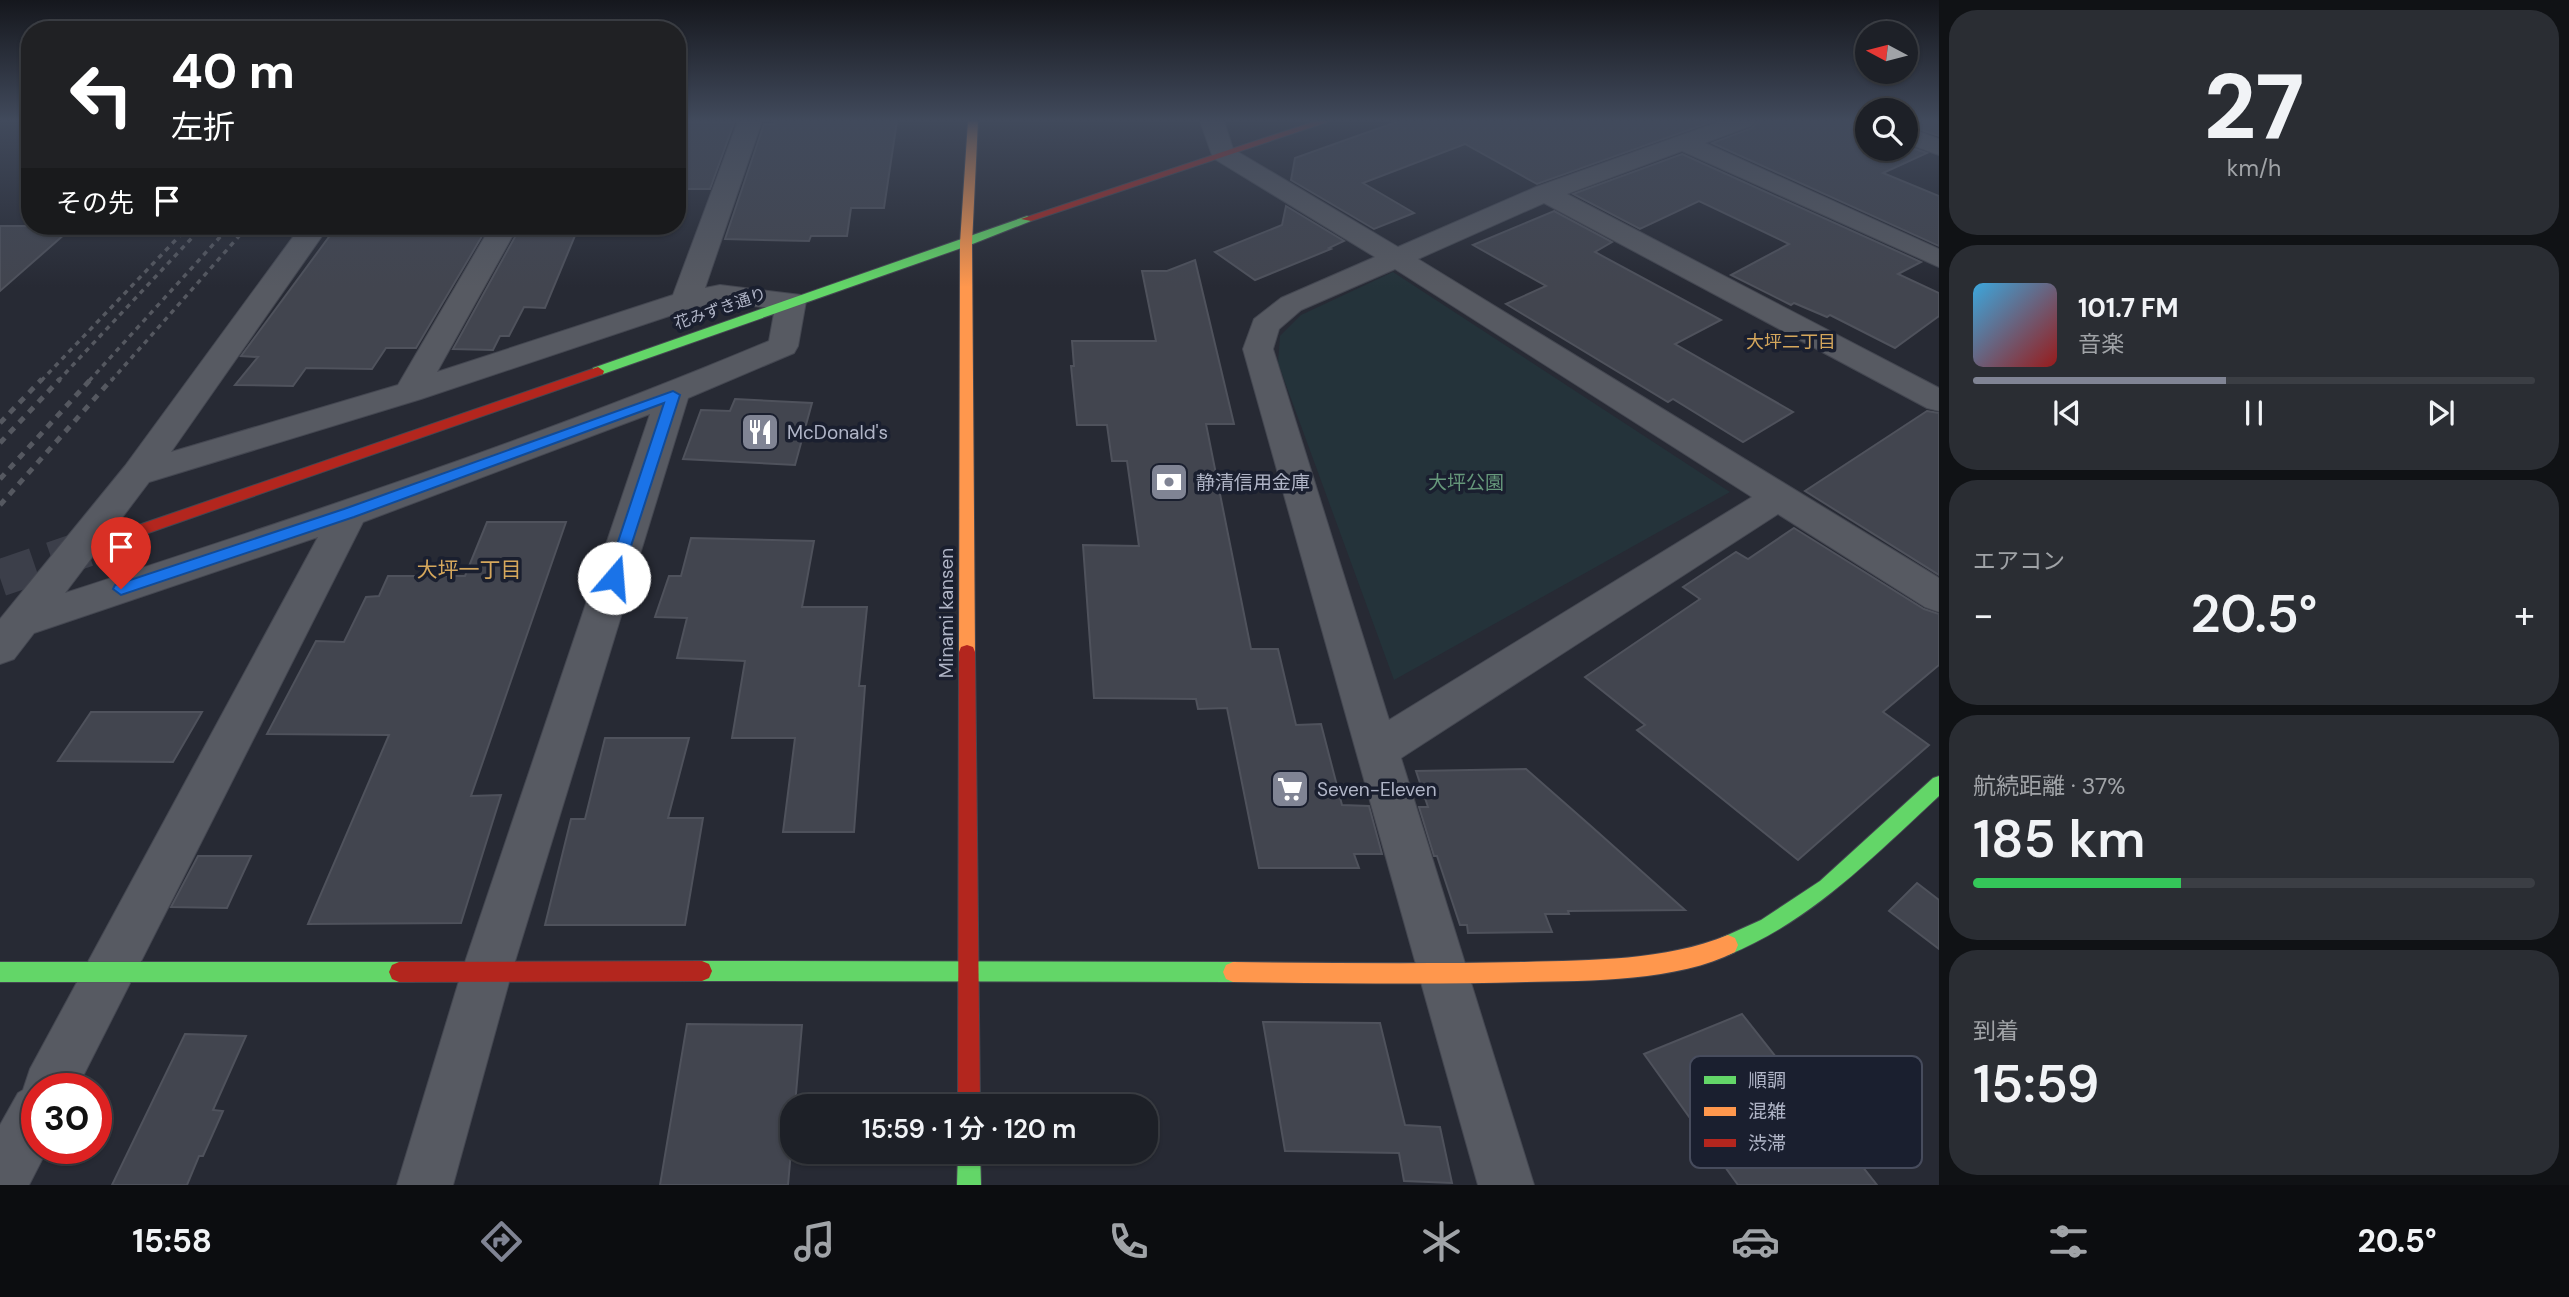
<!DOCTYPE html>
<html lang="ja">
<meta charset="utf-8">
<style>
body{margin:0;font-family:"DM Sans","Noto Sans JP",sans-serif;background:#2a2d33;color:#f1f3f6;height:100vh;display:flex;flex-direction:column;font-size:26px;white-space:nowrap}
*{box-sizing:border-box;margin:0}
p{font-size:23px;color:#a0a3a7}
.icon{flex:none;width:38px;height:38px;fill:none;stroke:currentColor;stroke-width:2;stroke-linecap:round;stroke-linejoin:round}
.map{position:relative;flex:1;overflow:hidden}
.side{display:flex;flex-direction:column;gap:10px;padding:10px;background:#101215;width:630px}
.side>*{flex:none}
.guide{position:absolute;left:21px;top:21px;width:665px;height:214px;border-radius:28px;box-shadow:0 2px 5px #0004,0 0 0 2px #3b3e44;background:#202124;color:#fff;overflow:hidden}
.needle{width:46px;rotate:277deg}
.tools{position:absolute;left:1855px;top:21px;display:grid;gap:14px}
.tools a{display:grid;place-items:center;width:63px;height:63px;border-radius:50%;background:#1d2027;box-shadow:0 2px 5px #0004,0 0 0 2px #3b3e44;font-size:35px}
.speed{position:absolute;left:21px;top:1073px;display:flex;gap:14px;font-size:35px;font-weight:700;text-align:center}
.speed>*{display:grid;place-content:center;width:91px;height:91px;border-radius:50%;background:#1d2027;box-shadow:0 2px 5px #0004,0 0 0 2px #3b3e44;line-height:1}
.speed .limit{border:10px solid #d22;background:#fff;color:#111}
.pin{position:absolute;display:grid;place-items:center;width:60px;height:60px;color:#fff;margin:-72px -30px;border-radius:50% 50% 50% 0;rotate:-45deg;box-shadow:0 0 7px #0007}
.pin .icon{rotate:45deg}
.me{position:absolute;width:77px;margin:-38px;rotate:18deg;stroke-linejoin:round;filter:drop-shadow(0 0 5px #0008)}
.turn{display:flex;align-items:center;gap:24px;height:147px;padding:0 35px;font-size:32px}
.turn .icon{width:91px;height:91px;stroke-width:2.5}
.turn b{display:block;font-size:49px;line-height:60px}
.then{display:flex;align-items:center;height:66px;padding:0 35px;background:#0003;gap:14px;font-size:26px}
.big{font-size:52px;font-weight:600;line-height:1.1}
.side .tile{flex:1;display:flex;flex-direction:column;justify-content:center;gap:10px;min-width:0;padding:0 24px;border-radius:28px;background:#2a2d33}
.side .dial{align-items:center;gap:0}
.dial b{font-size:91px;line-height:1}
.song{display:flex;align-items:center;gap:21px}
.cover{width:84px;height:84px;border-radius:10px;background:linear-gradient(135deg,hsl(200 70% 55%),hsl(0 70% 35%))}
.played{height:7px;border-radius:4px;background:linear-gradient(90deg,#808494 45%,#3b3e44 45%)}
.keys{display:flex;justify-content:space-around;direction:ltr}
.heat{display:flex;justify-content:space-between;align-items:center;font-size:38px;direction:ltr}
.charge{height:10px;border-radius:5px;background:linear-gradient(90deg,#34c759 37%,#3b3e44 0)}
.trip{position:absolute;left:780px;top:1094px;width:378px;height:70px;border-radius:28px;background:#1d2027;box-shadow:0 2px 5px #0004,0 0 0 2px #3b3e44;font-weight:600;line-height:70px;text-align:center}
.tabs{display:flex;height:112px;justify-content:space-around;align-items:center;background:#0c0d10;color:#a0a3a7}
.tabs .icon{width:49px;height:49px}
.tabs .active{color:#808494}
.tabs b{font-size:32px;color:#f1f3f6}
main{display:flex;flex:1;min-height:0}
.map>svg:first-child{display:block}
</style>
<main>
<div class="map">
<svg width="1939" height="1185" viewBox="0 0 1939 1185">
<rect width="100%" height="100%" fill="#272a34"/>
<!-- green -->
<path fill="#24333a" d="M1393,272l337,220 -336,188 -116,-317 2,-27 21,-21z"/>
<!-- building -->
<g fill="#42454f" stroke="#4f525c" stroke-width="2">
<path d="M774,121h123l-13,87h-33l-4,28h-36l-2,5 -84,-2 39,-115h10z"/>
<path d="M1399,121h315l-177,63 -72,-40 -102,39 51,30 -40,16 -83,-49 4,-22z"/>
<path d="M1758,121h90l19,8v20h39v-3l21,7 -44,20 56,23v50l-227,-103 40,-15z"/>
<path d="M1906,121h33v15l-33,-11z"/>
<path d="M677,122l57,1 -24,66h-33z"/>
<path d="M1682,154l239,108 -23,12 41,19v23l-44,32 -65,-33 -3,2 -33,-14 -3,2 -60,-30 58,-31 -90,-43 -59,28 -67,-35z"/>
<path d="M1286,206l58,35 -15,7 2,1 -76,31 -40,-28 67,-27z"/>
<path d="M1554,211l58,31 -17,10 126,68 -46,24 118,68 -50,30 -70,-43 -5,3 -162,-98 40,-18 -73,-41z"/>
<path d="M0,226h74l-74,65z"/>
<path d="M337,226h151l-72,122h-30l-14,21 -66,-1 -13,18 -58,-1 23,-28 -17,-1z"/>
<path d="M521,226h58l-34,82 -21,-1 -15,29h-9l-7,14 -40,-1z"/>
<path d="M1195,260l39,164h-28l45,225h27l18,76 25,-1 21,81 27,1 13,48h-28l5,14h-100l-32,-160 -29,1 -2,-10 -102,-1 -11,-153 56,1 -12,-85h-15l-5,-36h-30l-6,-59h3l-2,-25h84l-14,-70h25z"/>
<path d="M735,399l77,4 -17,62 -112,-6 18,-49 29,1z"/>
<path d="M1927,411l12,2v162l-134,-84z"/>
<path d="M487,522h79l-95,274 30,-1 -40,128 -153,1 81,-189 -122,-1 49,-93 28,1 22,-45 13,-1 9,-20h77z"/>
<path d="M1794,528l130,81 15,5v51l-56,47 46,33 -131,115 -161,-130 8,-5 -60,-48 115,-78 -17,-12 53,-35 12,7z"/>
<path d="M691,538l123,3 -12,66h65l-8,79h6l-11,146h-71l12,-94h-63l13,-77 -68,-3 10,-40 -32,-1 14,-41h12z"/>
<path d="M91,712h111l-29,50 -115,-1z"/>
<path d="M605,738h84l-21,80h35l-18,107h-140l26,-106h14z"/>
<path d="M1526,769l66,58 93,83 -117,1 1,3h-24l7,18 -84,1 -1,-8h-7l-23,-69h-3l-15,-49h9l-12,-36z"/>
<path d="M198,856h53l-24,52 -56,-1z"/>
<path d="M1917,883l22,17v49l-50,-38z"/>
<path d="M1742,1014l135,171h-139l-94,-131z"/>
<path d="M1263,1022l117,1 25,102 35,2 12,56 -48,-2 -5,-28 -114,-2z"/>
<path d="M687,1024l115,1 -14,160h-128z"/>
<path d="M185,1034l61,2 -33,74 10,1 -20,45h-4l-12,29h-75z"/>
</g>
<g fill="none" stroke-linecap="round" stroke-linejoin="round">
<!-- secondary-tunnel -->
<path stroke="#3c3f4a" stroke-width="37" stroke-dasharray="37 18" stroke-linecap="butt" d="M0,578l129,-44"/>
<defs>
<g id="street">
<path d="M738,121h24l-57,167 15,-3 81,10 5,6 -8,45 -4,7 -106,45 -176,573 -59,214h-56l65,-214 188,-557 -287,108 -286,566h-40v60h11l-19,37h-29v-60l18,-32 5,-3 7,-21 288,-532 -284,96 -20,26 -14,5v-45l125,-153 176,-240h28l-158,226 227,-67 93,-159h27l-81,146 236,-77zM720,303l55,5 -6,33c-231,97 -467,175 -704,252l84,-111 272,-83 272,-91z"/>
<path d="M1200,121h24l9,28 165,98 138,-60 185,-66h34l-4,5 -46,17 234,106v18l-257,-116 -115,43 372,194v23l-12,-3 -383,-205 -126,56 521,319v34l-14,-5 -147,-93 -377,244 133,427h-56l-235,-836 11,-30 27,-21 94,-41 -162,-99zM1395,269l357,228 -363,223 -116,-371 6,-20 22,-19z"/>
<path d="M1906,127l33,12v16l-33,-12z"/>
</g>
<g id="fast">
<path d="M1027,216l6,3 -2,2 -61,24 -367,129 -5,1 -6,-4 1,-3z"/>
<path d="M1939,776v20c-65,60 -127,125 -211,159l-7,-3 -3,-7 3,-7 40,-18 59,-39 113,-103z"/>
<path d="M702,961l531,1 7,3 3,7 -3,7 -7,3 -531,-1 -7,-3 -3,-7 3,-7z"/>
<path d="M0,962h399l7,3 3,7 -3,7 -7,3h-399z"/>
<path d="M958,1152h22l1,33h-24z"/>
</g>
<g id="slow">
<path d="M968,121h10l-6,122 3,409 -2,5h-12l-2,-5 1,-409z"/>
<path d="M1728,935l7,3 3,7 -3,7c-56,29 -146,29 -209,30 -98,3 -195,1 -293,0l-7,-3 -3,-7 3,-7 7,-3c96,1 193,2 289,0 69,-2 142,-1 206,-27z"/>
</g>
<g id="jam">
<path d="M1316,121h14l-299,100 -10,-2z"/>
<path d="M598,367l6,4 -1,3 -469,164h-10l-3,-4 3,-4z"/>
<path d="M967,645l6,2 2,5 5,454h-22l1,-454 2,-5z"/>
<path d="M702,961l7,3 3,7 -3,7 -7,3 -303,1 -7,-3 -3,-7 3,-7 7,-3z"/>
</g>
</defs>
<!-- street casing -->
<use href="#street" stroke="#444751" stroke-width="2"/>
<!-- fast casing -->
<use href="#fast" stroke="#444751" stroke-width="2"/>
<!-- slow casing -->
<use href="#slow" stroke="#444751" stroke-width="2"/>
<!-- jam casing -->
<use href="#jam" stroke="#444751" stroke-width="2"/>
<!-- street -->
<use href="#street" fill="#575a62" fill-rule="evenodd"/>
<!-- fast -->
<use href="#fast" fill="#63d668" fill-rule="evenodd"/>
<!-- slow -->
<use href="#slow" fill="#ff974d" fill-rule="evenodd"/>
<!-- jam -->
<use href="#jam" fill="#b3261e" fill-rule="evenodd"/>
<!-- rail-far1 -->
<g stroke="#555860" stroke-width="3.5" stroke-dasharray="5 5" stroke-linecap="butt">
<path d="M41,381l148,-155"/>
<path d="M58,381l145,-155"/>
<path d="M89,381l141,-155"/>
<path d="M111,381l137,-155"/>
</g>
<!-- rail -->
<g stroke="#555860" stroke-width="5" stroke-dasharray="7 7" stroke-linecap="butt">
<path d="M0,423l42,-44"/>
<path d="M0,443l60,-64"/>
<path d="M0,479l91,-100"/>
<path d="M0,505l112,-126"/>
</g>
</g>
<!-- sky -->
<linearGradient id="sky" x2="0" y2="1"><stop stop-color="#15171d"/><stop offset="0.42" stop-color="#414a5c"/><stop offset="1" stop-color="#414a5c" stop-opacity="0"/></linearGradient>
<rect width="1939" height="287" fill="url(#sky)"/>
<!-- route -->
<path fill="#1a73e8" stroke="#114b97" stroke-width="2" d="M673,391l7,4 -61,188h-11l-2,-5 58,-175 -310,114 -233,78 -8,-6 2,-4 229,-76z"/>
<!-- icons -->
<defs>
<symbol id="restaurant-square" viewBox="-11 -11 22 22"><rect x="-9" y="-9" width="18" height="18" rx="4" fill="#808494" stroke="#1a1f2f"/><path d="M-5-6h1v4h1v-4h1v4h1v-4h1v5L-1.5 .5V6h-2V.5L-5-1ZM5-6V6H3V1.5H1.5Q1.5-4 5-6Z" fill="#fff"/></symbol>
<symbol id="bank-square" viewBox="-11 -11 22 22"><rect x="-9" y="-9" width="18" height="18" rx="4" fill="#808494" stroke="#1a1f2f"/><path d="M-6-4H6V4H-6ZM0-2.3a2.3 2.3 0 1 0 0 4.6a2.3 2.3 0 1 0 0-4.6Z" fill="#fff"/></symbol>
<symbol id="supermarket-square" viewBox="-11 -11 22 22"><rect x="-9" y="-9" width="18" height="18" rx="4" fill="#808494" stroke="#1a1f2f"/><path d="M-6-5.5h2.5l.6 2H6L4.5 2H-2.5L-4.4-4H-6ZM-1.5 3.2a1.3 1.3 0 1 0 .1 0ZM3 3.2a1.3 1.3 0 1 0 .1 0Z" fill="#fff"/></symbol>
</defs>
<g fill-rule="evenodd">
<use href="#restaurant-square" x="738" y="410" width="44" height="44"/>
<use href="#bank-square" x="1147" y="460" width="44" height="44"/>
<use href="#supermarket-square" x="1268" y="767" width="44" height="44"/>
</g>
<g text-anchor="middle" stroke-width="7" stroke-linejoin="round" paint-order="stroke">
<!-- far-street labels -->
<g font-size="16" fill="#b0b5c7" stroke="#1a1f2f">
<text transform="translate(720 308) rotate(-19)" y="6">花みずき通り</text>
</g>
<!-- far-neighbourhood labels -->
<g font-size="18" fill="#d5a75c" stroke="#1a1f2f">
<text x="1791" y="348">大坪二丁目</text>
</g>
<!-- poi labels -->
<g font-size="19" fill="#b0b5c7" stroke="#1a1f2f" text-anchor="start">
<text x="787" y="439">McDonald's</text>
<text x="1196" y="489">静清信用金庫</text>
<text x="1317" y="796">Seven-Eleven</text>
</g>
<!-- park labels -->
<g font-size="19" fill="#66987b" stroke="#1a1f2f">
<text x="1466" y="489">大坪公園</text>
</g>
<!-- street labels -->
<g font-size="19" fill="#b0b5c7" stroke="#1a1f2f">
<text transform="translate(946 613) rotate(-90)" y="7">Minami kansen</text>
</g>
<!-- neighbourhood labels -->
<g font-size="21" fill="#d5a75c" stroke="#1a1f2f">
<text x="469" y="577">大坪一丁目</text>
</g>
</g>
<!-- legend -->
<rect x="1690" y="1056" width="232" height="112" rx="10" fill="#1a1f2f" stroke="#474c5d" stroke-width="2"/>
<rect x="1704" y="1076" width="32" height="8" fill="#63d668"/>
<rect x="1704" y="1107" width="32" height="9" fill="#ff974d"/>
<rect x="1704" y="1139" width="32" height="8" fill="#b3261e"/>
<g font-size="19" fill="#b0b5c7">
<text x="1748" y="1087">順調</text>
<text x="1748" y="1118">混雑</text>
<text x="1748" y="1150">渋滞</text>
</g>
</svg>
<div class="tools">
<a><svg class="needle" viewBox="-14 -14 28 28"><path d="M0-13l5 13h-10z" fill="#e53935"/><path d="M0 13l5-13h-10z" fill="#a0a3a7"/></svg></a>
<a><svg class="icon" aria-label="search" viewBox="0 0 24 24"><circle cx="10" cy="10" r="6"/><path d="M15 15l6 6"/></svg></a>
</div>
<div class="speed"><div class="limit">30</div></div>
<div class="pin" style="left:121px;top:589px;background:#d93025"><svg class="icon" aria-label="arrive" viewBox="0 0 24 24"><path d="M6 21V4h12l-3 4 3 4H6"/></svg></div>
<svg class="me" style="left:614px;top:578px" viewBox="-20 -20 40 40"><circle r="19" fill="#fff"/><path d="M0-13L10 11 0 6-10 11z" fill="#1a73e8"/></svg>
<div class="trip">15:59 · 1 分 · 120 m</div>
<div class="guide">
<div class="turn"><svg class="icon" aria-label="left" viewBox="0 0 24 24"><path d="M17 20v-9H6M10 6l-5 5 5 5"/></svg><div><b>40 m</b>左折</div></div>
<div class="then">その先<svg class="icon" aria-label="arrive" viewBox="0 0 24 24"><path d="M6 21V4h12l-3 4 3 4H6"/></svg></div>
</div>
</div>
<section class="side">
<div class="tile dial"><b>27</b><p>km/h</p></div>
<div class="tile">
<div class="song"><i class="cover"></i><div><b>101.7 FM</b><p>音楽</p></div></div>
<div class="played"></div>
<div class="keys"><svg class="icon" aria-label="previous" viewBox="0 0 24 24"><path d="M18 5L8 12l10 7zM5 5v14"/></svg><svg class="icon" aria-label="pause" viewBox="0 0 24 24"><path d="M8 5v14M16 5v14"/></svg><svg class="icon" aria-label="next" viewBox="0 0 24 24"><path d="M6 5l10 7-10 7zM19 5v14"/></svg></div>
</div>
<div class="tile"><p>エアコン</p>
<div class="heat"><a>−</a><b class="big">20.5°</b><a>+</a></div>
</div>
<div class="tile"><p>航続距離 · 37%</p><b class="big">185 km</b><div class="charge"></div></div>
<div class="tile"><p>到着</p><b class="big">15:59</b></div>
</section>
</main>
<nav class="tabs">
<b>15:58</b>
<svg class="icon active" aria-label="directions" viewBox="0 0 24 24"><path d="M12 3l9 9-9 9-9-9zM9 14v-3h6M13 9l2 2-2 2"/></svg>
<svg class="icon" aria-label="music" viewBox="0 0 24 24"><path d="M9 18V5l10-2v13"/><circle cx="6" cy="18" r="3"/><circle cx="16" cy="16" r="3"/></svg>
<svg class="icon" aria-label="phone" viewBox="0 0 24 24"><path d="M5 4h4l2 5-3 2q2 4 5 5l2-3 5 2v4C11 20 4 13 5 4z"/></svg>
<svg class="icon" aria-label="climate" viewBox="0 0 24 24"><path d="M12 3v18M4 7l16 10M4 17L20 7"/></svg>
<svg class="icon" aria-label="car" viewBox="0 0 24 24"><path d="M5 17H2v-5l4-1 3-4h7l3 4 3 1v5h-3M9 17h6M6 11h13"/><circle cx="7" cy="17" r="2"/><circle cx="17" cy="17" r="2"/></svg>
<svg class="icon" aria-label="filters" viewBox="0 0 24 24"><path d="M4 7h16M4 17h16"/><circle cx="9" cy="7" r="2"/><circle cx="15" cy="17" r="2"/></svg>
<b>20.5°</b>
</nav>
